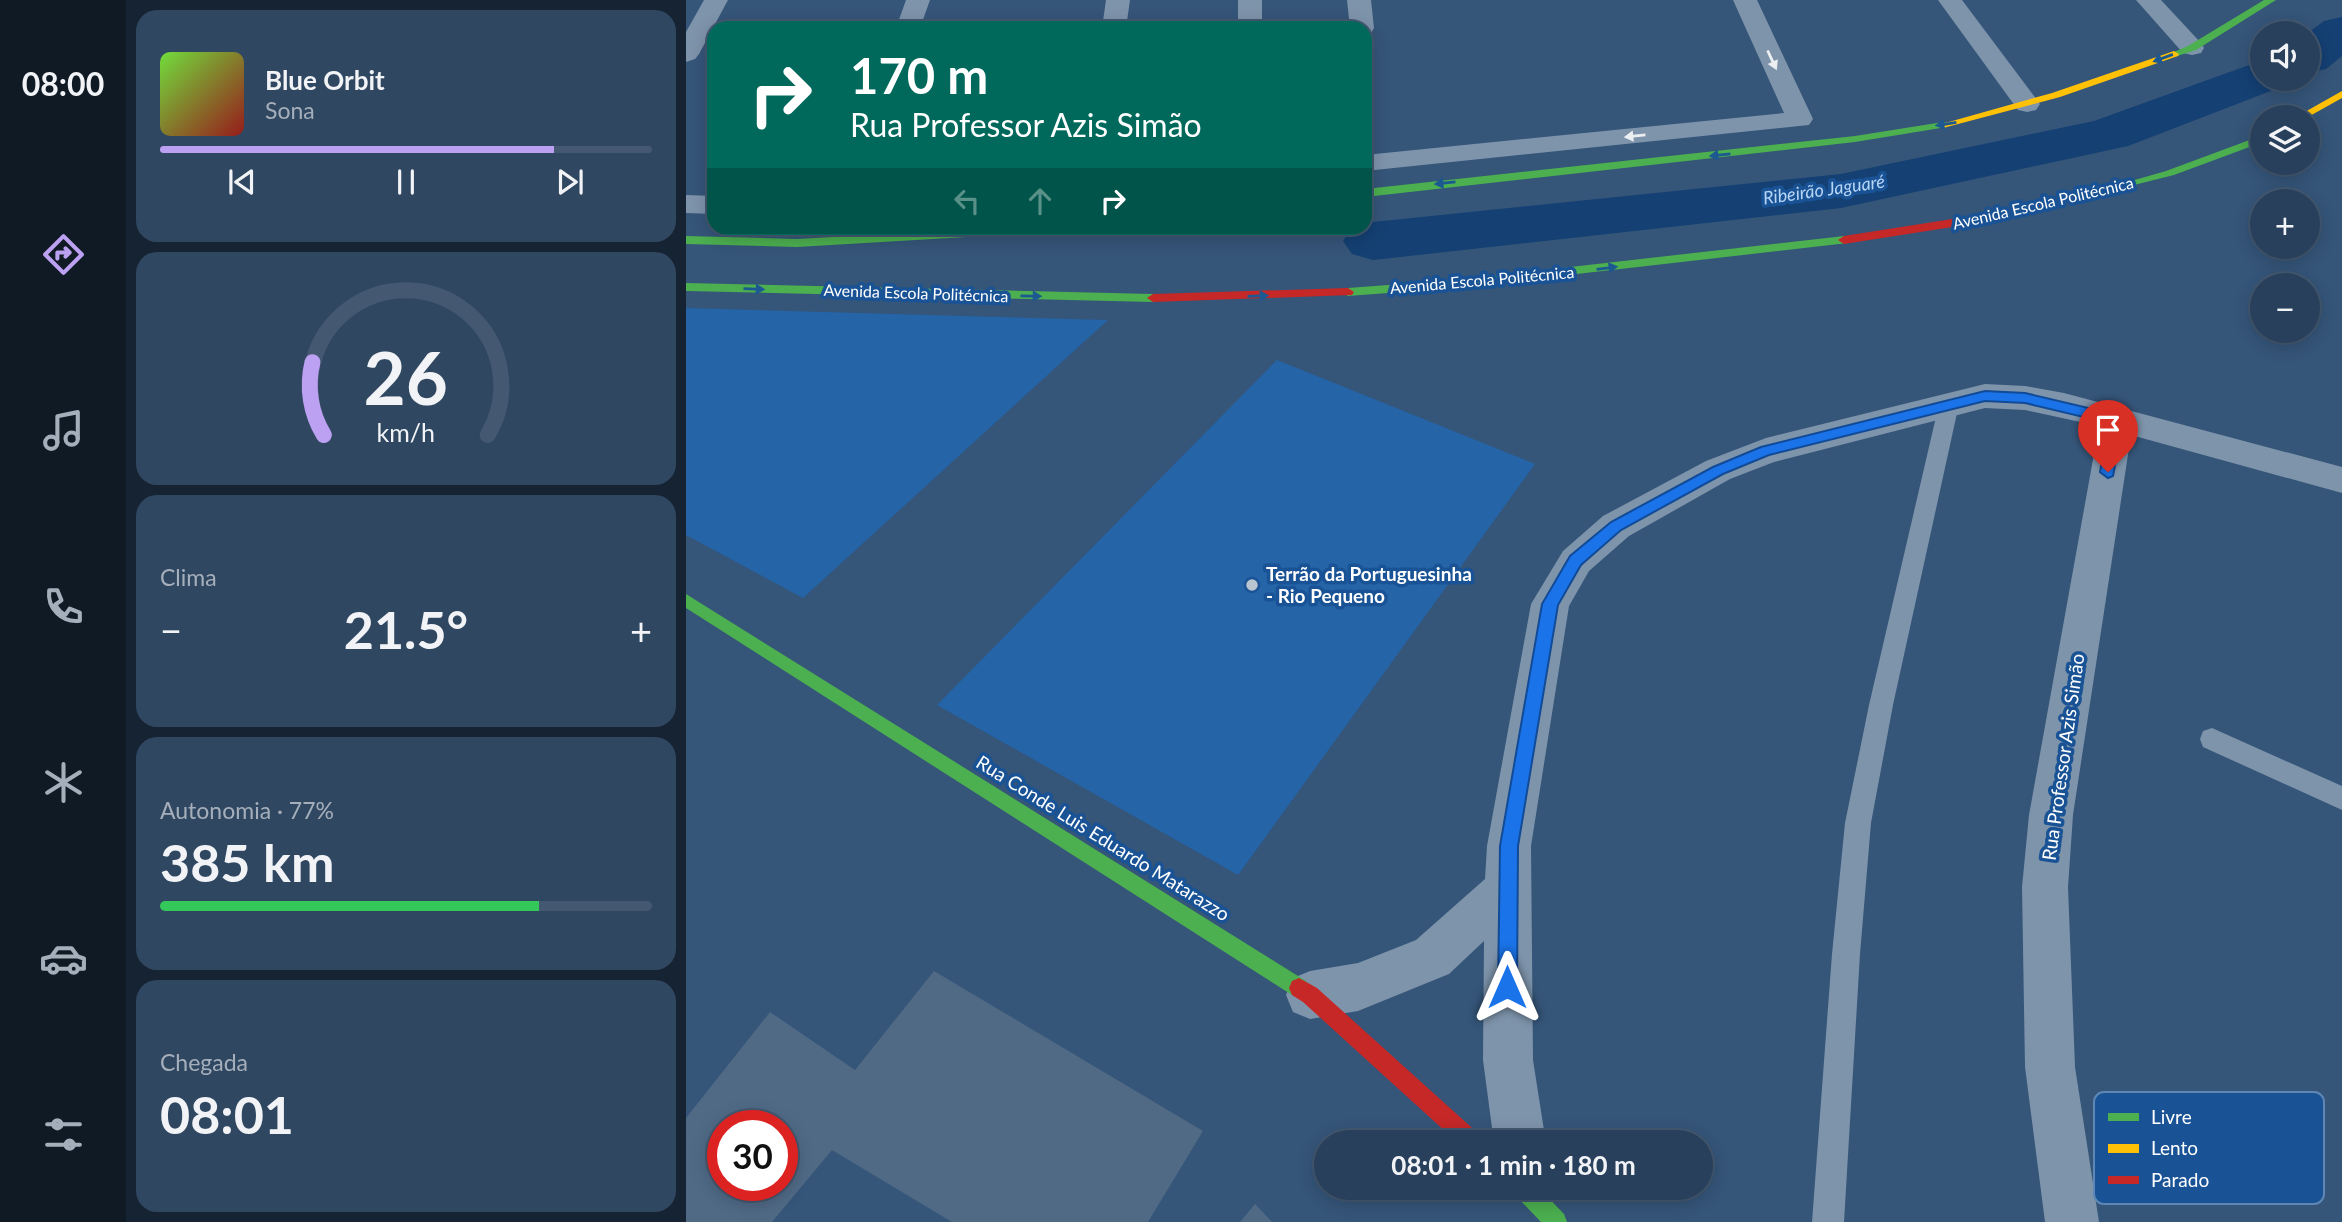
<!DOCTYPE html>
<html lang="pt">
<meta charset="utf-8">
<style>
body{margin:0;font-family:Lato,sans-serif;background:#304761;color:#f1f3f6;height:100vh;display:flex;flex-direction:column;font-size:26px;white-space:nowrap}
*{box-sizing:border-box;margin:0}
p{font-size:23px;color:#a5afbb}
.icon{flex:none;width:38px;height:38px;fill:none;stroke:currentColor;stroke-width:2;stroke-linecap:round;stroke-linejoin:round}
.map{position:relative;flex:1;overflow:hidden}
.sheet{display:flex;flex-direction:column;gap:10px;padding:10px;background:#162332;width:560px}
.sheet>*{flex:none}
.top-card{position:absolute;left:21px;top:21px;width:665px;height:214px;border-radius:21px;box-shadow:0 4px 18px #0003,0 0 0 2px #445971;background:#00695c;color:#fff;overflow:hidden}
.controls{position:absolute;left:1564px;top:21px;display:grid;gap:14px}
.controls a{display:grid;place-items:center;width:70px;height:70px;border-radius:50%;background:#28405b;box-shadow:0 4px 18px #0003,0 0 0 2px #445971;font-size:35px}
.speed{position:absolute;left:21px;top:1110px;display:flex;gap:14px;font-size:35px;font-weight:700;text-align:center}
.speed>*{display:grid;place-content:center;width:91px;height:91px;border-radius:50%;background:#28405b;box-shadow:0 4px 18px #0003,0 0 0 2px #445971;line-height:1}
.speed .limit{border:10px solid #d22;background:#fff;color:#111}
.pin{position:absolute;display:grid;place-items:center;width:60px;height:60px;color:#fff;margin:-72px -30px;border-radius:50% 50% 50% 0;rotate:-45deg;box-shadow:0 0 7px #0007}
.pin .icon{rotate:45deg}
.me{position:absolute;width:77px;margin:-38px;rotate:0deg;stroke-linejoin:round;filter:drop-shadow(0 0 5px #0008)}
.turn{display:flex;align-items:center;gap:24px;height:147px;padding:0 28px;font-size:32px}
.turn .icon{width:91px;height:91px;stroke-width:2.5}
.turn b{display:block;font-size:49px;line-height:60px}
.lanes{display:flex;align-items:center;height:66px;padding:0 28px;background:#0003;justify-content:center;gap:35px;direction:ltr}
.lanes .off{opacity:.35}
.big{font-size:52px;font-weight:700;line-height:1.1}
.sheet .card{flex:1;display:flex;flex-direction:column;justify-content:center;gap:10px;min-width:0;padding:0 24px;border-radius:21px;background:#304761}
.sheet .dial{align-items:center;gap:0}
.dial svg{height:182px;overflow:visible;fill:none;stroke:#445971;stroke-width:7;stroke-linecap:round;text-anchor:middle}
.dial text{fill:#f1f3f6;stroke:none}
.song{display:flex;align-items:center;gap:21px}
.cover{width:84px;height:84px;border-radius:10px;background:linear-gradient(135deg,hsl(100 70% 55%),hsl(0 70% 35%))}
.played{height:7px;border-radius:4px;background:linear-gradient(90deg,#bca0f2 80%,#445971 80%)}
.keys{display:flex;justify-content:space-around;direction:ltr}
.heat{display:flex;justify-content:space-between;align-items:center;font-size:38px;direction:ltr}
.charge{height:10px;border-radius:5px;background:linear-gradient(90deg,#34c759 77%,#445971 0)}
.trip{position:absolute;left:628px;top:1130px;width:399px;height:70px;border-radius:35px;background:#28405b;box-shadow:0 4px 18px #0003,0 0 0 2px #445971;font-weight:700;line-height:70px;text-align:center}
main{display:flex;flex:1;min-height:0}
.menu{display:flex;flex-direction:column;width:126px;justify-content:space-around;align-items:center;background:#101a24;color:#a5afbb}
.menu .icon{width:49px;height:49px}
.menu .current{color:#bca0f2}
.menu b{font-size:32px;color:#f1f3f6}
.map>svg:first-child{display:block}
</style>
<main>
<nav class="menu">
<b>08:00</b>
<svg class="icon current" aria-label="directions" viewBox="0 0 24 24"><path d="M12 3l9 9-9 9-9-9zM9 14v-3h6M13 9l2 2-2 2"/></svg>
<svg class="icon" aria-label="music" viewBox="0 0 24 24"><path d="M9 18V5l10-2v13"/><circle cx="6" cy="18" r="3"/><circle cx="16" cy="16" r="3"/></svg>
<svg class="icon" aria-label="phone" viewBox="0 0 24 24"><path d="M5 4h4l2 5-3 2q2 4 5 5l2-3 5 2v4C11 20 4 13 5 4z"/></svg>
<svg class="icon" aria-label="climate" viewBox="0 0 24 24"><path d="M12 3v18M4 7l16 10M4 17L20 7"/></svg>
<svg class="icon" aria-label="car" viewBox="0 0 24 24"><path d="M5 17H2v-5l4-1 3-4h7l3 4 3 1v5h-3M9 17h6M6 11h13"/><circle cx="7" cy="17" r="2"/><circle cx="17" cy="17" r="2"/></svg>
<svg class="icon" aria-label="filters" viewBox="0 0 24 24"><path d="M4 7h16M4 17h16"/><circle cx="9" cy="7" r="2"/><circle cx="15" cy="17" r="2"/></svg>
</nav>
<section class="sheet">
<div class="card">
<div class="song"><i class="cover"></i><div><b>Blue Orbit</b><p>Sona</p></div></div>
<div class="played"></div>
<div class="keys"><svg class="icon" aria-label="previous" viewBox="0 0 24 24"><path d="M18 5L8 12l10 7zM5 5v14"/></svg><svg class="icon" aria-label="pause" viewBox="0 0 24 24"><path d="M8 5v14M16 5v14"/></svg><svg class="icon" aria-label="next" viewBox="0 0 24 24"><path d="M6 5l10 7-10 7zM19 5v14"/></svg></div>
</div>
<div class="card dial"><svg viewBox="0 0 100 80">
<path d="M14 69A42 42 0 1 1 86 69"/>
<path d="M14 69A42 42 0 0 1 9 37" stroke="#bca0f2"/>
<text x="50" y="56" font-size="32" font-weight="700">26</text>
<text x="50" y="72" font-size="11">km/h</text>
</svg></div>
<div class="card"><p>Clima</p>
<div class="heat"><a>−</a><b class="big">21.5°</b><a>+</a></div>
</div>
<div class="card"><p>Autonomia · 77%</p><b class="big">385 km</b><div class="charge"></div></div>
<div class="card"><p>Chegada</p><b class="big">08:01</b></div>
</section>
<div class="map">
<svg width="1656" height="1222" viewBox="0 0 1656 1222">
<rect width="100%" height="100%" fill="#355579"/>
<!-- green -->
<g fill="#2564a7">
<path d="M0,308l422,12 -305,278 -117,-63z"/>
<path d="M591,360l258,104 -297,411 -301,-170z"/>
</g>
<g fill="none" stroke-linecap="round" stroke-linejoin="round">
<!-- river -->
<g fill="#144073" fill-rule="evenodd">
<path d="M1656,17v39l-16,13 -18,4v-40l16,-12z"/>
<path d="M1577,60v19h24l-6,8 -153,59 -287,62 -468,52 -21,-6 -9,-13 9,-13h13v-4l8,-2 468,-48 253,-53z"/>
</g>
</g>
<!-- building -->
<g fill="#506a86" fill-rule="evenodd">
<path d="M248,971l269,160 -55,91h-196l-120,-72 -60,72h-86v-104l84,-106 85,58zM37,1125h59v60h-59z"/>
<path d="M569,1204l17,18h-32z"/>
</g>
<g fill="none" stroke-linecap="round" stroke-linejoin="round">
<!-- lane -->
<g fill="#7e94ab" fill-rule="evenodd">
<path d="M1263,397l7,2 3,5 -66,301 -22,118 -11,131 -16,268h-32l20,-268 13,-131 24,-118 70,-301 3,-5z"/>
<path d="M1526,728l130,58v24l-139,-63 -3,-8 3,-8z"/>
</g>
<!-- street -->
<g fill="#7e94ab" fill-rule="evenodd">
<path d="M18,0h24l-29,54 -4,5 -9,3v-30z"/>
<path d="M220,0h24l-10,28h-24z"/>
<path d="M420,0h24l-4,28h-24z"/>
<rect x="552" y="0" width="24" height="28"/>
<path d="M661,0h24l3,28 -3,5 -6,2v-7h-15z"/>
<path d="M1047,0h24l56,119 -4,6 -444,46v-16l419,-42z"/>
<path d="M1252,0h24l78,104 -4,6 -9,2 -9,-2z"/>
<path d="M1450,0h25l40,43 3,5 -3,5 -9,2 -9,-2z"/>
<path d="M0,195l28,1v18l-28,-1z"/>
<path d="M1299,384l40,2 39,7 278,74v26l-211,-58 -58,380 -5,72 7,180 24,155h-54l-20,-155 -3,-180 7,-72 70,-389 -74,-16 -40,-2 -211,54 -44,17 -101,57 -40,35 -20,35 -38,240 2,214 13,83h-52l-11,-83 1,-119 -35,33 -91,37 -48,8 -17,-7 -7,-17 7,-17 17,-7 48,-8 58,-23 69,-61 2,-33 44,-242 32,-53 40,-35 103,-55 60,-23z"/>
</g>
<!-- fast -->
<g fill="#4caf50" fill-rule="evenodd">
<path d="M1578,0h12l-80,50 -22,7 -5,-3 19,-8z"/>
<path d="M1257,122l4,1v4l-92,15 -490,55v-8l490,-53z"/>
<path d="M1577,135v7l-89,33 -44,11 -6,-3 42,-12z"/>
<path d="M312,228h61l-6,4 -256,15 -111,-3v-8l111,3z"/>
<path d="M1158,236l4,1v6l-393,45 -107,8 -6,-4 6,-4 107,-8z"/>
<path d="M0,283l467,11 6,4 -6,4 -467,-11z"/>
<path d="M0,594l620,387 3,7 -3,7 -7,3 -7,-3 -606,-387z"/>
<path d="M827,1188h26l25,26 3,8h-26l-25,-26z"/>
</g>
<!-- slow -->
<g fill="#ffc107" fill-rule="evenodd">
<path d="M1488,51l5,3 -1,2 -118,41 -117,31 -5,-3 114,-32z"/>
<path d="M1656,91v7l-34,19h-12z"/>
</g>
<!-- jam -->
<g fill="#c62828" fill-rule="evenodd">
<path d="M1444,180l6,3 -2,2 -137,35 -153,24 -6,-4 6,-4 153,-24z"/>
<path d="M662,288l6,4 -2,3 -199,7 -6,-4 6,-4z"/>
<path d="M613,978l18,10 164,148 3,7h-26l-155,-141 -11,-7 -3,-7 3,-7z"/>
</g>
</g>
<!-- one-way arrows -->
<defs><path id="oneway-solid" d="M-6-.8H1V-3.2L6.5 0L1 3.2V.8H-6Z" transform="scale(1.75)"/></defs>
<g fill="#1c5892">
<use href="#oneway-solid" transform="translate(1477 58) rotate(160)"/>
<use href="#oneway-solid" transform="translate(1260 124) rotate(171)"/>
<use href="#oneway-solid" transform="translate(1034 155) rotate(174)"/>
<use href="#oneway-solid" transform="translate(759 183) rotate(174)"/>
<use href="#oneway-solid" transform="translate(921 268) rotate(-7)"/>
<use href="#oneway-solid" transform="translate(68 289) rotate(2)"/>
<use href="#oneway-solid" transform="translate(345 296) rotate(1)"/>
<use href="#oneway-solid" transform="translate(572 296) rotate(-2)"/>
</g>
<g fill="#eceff2">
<use href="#oneway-solid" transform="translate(1086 60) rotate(65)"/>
<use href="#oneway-solid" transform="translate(949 136) rotate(174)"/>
</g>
<!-- route -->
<path fill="#1a73e8" stroke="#114b97" stroke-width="2" d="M1299,391l40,2 97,23 2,3 -11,57 -5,2 -8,-6 9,-49 -84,-20 -40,-2 -216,54 -46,19 -102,56 -40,35 -23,40 -40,241 -1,141 -3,7 -7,2 -7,-2 -2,-7 2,-141 42,-242 28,-48 41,-34 102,-55 48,-20z"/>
<!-- markers -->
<circle fill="#b8c4d0" stroke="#195395" stroke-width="2.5" cx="566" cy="585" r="7"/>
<g text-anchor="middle" stroke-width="7" stroke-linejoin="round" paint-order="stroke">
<!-- far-street labels -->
<g font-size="16" fill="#fff" stroke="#195395">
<text transform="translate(1357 203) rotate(-13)" y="6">Avenida Escola Politécnica</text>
<text transform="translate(796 280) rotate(-5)" y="6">Avenida Escola Politécnica</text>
<text transform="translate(230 293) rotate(2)" y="6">Avenida Escola Politécnica</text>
</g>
<!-- far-water labels -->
<g font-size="18" font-style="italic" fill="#b7d6f7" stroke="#195395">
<text transform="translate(1138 190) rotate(-8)" y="6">Ribeirão Jaguaré</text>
</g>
<!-- poi labels -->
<g font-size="19" font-weight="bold" fill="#fff" stroke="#195395" text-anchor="start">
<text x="580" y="581">Terrão da Portuguesinha<tspan x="580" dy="22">- Rio Pequeno</tspan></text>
</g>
<!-- street labels -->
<g font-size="19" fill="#fff" stroke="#195395">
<text transform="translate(1377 757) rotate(-82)" y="7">Rua Professor Azis Simão</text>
<text transform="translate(417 838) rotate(32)" y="7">Rua Conde Luis Eduardo Matarazzo</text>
</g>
</g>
<!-- legend -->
<rect x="1408" y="1092" width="230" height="112" rx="10" fill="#195395" stroke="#5e87b5" stroke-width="2"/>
<rect x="1422" y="1113" width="31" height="8" fill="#4caf50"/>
<rect x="1422" y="1144" width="31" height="9" fill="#ffc107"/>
<rect x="1422" y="1176" width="31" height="8" fill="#c62828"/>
<g font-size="19" fill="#fff">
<text x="1465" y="1124">Livre</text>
<text x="1465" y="1155">Lento</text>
<text x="1465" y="1187">Parado</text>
</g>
</svg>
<div class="controls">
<a><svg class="icon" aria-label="sound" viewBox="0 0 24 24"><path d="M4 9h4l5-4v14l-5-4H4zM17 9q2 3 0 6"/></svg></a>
<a><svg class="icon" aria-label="layers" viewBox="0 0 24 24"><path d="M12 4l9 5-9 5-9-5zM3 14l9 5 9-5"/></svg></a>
<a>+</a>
<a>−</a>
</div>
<div class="speed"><div class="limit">30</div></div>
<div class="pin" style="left:1422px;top:472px;background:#d93025"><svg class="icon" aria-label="arrive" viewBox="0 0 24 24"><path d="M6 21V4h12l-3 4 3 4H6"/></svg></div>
<svg class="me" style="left:821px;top:987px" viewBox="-20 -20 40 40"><path d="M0-17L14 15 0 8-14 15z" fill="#1a73e8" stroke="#fff" stroke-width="4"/></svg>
<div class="trip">08:01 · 1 min · 180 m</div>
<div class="top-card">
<div class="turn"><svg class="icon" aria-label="right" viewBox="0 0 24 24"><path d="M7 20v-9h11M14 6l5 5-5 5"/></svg><div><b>170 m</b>Rua Professor Azis Simão</div></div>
<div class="lanes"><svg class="icon off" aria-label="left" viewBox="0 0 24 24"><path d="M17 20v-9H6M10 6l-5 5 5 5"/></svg><svg class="icon off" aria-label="ahead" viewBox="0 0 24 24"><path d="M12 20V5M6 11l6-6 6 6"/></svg><svg class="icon" aria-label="right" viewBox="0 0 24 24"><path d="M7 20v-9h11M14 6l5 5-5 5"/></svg></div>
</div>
</div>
</main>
